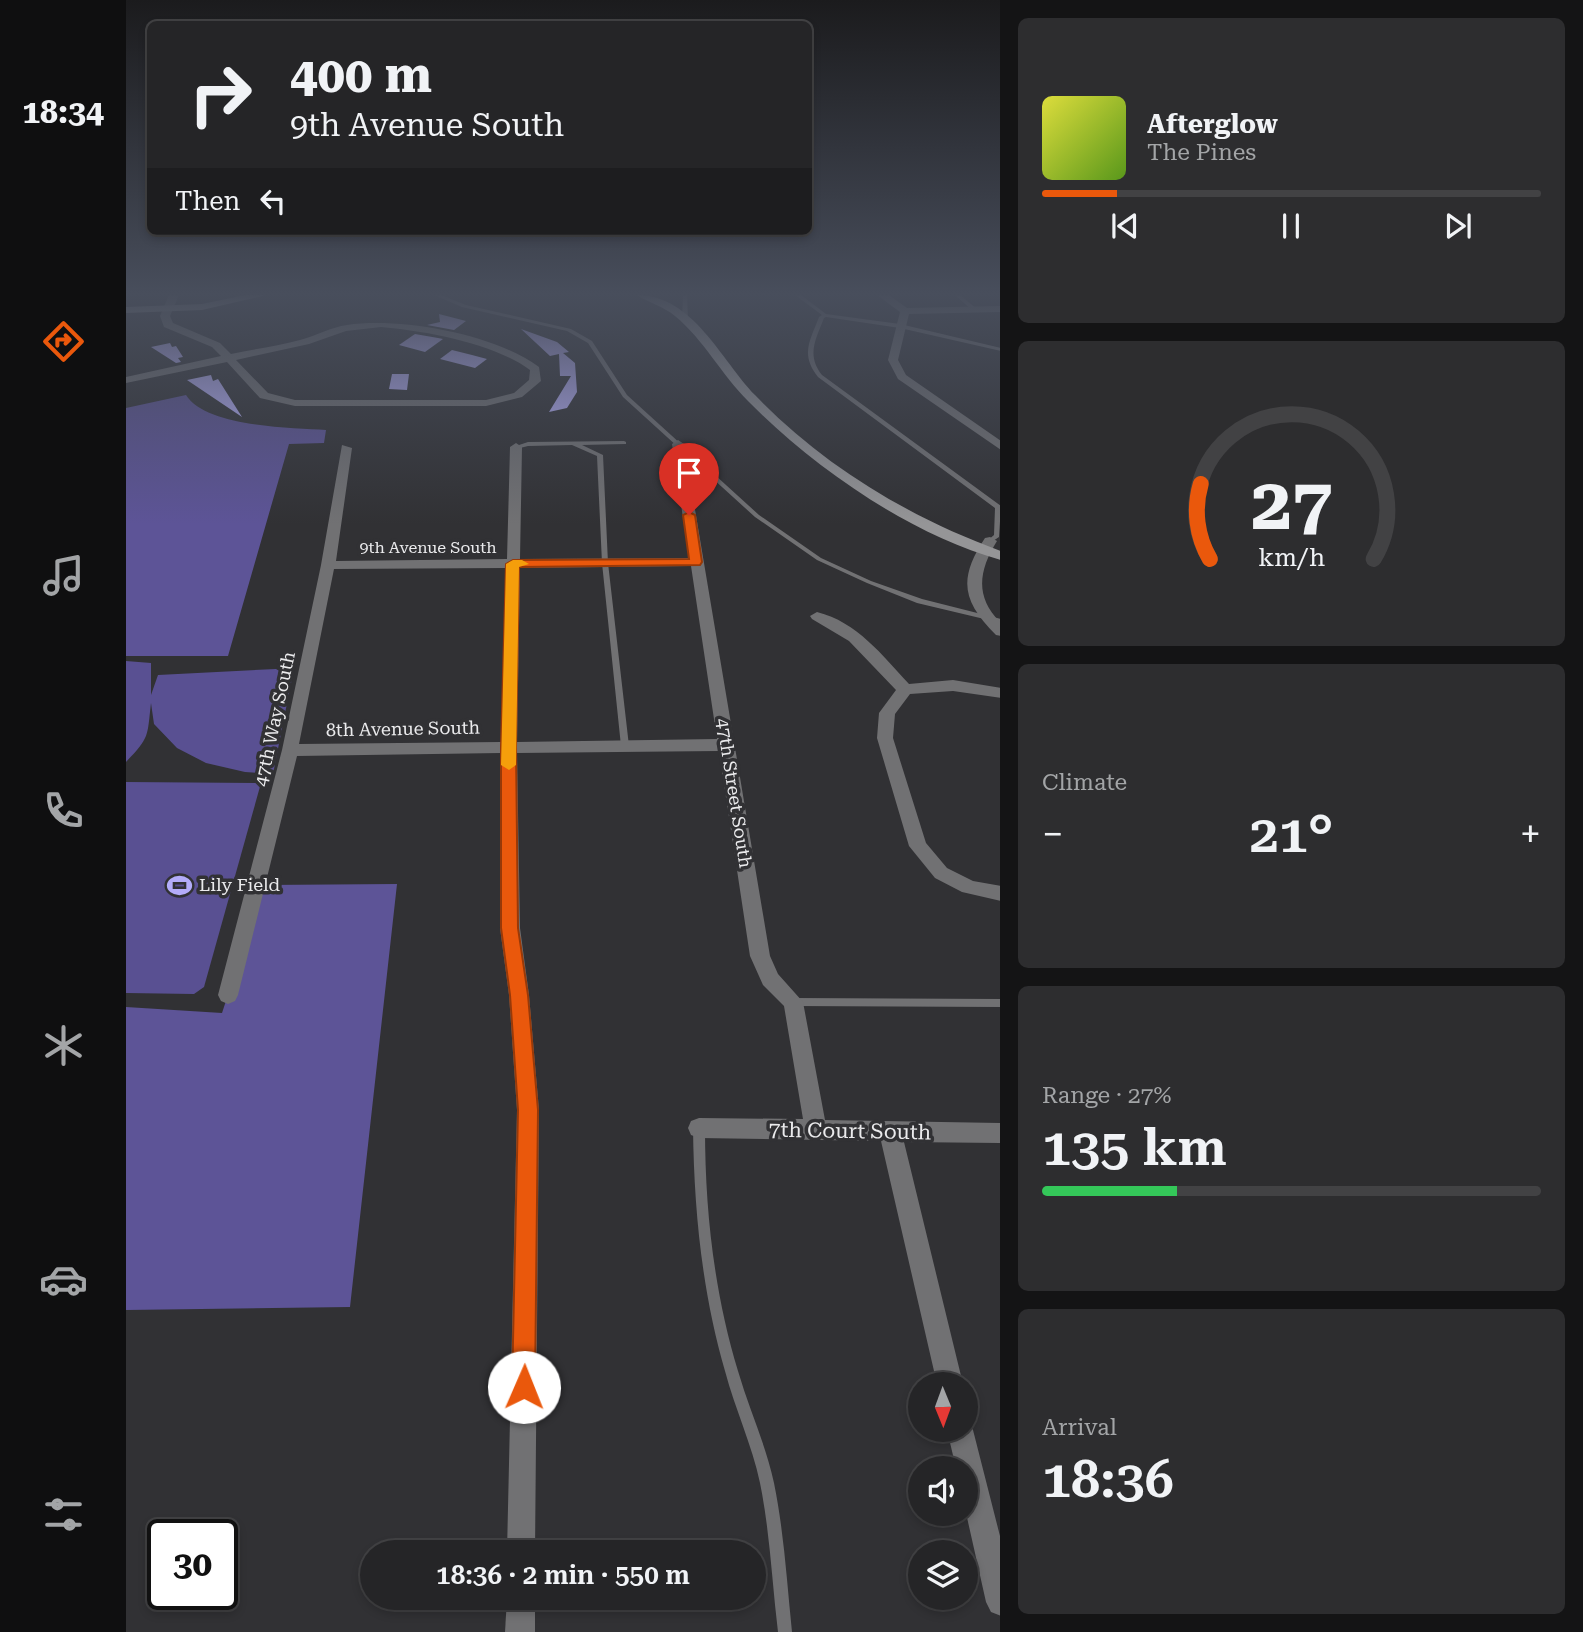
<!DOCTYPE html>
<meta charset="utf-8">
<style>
body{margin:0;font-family:"Roboto Serif",serif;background:#2d2d2f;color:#f1f3f6;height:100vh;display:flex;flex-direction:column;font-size:26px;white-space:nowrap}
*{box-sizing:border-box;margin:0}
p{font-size:23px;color:#a3a5a7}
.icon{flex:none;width:38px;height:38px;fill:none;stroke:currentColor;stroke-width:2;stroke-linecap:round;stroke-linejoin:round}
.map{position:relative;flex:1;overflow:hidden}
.side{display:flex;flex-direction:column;gap:18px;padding:18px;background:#141415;width:583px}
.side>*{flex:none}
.banner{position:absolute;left:21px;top:21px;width:665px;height:214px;border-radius:10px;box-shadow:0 4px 10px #0003,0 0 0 2px #424244;background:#252527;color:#f1f3f6;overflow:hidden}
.needle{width:46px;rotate:179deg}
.buttons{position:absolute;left:782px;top:1372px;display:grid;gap:14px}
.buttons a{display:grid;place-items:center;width:70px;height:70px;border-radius:50%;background:#252527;box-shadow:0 4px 10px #0003,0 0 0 2px #424244;font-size:35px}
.speed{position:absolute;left:21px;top:1519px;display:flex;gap:14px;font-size:35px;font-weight:700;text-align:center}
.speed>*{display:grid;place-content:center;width:91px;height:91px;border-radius:50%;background:#252527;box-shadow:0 4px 10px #0003,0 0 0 2px #424244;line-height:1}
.speed .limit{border:4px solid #111;border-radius:10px;background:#fff;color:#111}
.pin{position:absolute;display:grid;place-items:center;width:60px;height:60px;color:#fff;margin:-72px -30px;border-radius:50% 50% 50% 0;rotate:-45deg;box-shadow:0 0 7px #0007}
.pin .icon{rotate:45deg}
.me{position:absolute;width:77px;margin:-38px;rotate:1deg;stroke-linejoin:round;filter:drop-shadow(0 0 5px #0008)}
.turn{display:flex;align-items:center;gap:24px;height:147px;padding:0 28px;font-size:32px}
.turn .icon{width:91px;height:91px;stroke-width:2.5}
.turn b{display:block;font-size:49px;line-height:60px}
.then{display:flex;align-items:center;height:66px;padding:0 28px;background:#0003;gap:14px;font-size:26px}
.big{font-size:52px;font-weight:600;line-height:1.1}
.side .card{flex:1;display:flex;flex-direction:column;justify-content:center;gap:10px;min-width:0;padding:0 24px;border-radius:10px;background:#2d2d2f}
.side .dial{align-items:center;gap:0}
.dial svg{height:182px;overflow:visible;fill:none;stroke:#424244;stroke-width:7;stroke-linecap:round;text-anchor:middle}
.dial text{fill:#f1f3f6;stroke:none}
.song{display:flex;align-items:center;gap:21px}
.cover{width:84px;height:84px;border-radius:10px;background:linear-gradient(135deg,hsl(60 70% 55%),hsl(90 70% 35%))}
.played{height:7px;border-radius:4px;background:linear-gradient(90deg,#ea580c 15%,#424244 15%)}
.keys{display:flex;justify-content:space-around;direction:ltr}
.heat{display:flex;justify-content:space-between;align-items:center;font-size:38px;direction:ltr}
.charge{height:10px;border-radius:5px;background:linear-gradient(90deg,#34c759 27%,#424244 0)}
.trip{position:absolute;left:234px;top:1540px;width:406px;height:70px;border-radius:35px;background:#252527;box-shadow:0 4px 10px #0003,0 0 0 2px #424244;font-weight:600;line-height:70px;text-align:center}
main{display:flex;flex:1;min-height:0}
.dock{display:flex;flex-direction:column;width:126px;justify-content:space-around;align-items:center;background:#0f0f10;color:#a3a5a7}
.dock .icon{width:49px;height:49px}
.dock .active{color:#ea580c}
.dock b{font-size:32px;color:#f1f3f6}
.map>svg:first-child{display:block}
</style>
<main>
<nav class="dock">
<b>18:34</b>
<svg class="icon active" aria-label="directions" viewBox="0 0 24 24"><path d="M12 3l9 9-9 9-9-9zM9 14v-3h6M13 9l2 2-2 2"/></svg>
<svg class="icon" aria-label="music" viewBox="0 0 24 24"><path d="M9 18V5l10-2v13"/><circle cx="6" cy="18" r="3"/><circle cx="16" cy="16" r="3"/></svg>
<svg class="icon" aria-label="phone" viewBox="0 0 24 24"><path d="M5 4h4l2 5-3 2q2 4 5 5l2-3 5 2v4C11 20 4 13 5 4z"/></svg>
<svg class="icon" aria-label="climate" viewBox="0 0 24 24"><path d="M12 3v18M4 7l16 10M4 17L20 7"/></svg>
<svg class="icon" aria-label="car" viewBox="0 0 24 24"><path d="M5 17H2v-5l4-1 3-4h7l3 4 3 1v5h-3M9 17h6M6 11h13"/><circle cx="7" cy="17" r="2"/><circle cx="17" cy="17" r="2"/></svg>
<svg class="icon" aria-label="filters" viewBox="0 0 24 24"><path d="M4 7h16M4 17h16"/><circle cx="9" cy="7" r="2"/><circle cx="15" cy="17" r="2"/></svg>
</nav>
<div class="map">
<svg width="875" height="1632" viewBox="0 0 875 1632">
<rect width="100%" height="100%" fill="#313134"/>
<!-- green -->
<g fill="#595092">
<path d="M0,661l25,2v32l7,-20 118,-6 16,9 -19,96 -28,-2 -39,-9 -29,-15 -23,-24 -3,-21c-4,34 -1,34 -25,59z"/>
<path d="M0,782l135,1 -57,204 -10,7 -68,-1z"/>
</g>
<!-- forest -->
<g fill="#5d5497">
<path d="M60,395c20,32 105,33 140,35l-2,13 -35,1 -61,212h-102v-248z"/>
<path d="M271,884l-47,423 -224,3v-303l96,6 42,-128z"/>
</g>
<!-- building -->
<g fill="#bab3fe">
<path d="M313,314l27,7 -12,9 -27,-5 13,-3z"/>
<path d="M395,329l36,13 12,10 -6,1 12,10 2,29 -10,16 -18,4 22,-36h-11l-1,-22 -9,2z"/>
<path d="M289,334l23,4 5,1 -18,13 -26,-7z"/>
<path d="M44,343l2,4 4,-1 7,11 -5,1 3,4 -5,1 -25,-16z"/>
<path d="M326,350l20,5 15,4 -12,9 -35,-9z"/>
<path d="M266,374h17l-2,16 -18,-1z"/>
<path d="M85,375l2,6 5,-2 24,38 -55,-37z"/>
</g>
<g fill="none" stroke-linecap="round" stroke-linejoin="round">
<!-- lane -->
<g fill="#717173" fill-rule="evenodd">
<path d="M308,295h7l25,10 105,24 21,12 35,54 132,120 62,43 50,23 51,18 79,20v4l-84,-20 -50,-20 -50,-23 -62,-43 -132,-120 -35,-54 -21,-12 -105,-24z"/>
<path d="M557,295h4l1,25 -3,2 -3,-2z"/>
<path d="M669,295h6l25,19 74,10 101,24v3l-101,-23 -74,-11 -2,1c-8,21 -18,37 -2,57l179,131 -2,31 -9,6 -3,-2 7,-6 1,-27 -177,-131c-18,-23 -8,-36 1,-60l3,-2z"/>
<path d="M829,295h5l18,15 -5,1z"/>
<path d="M498,441l2,1v2l-44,1 21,10 5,108 21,183 -4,3 -4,-3 -19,-183 -5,-107 -25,-11 -44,1 -12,3 -3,-2 15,-5z"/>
<path d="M667,998l208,1v8l-208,-1 -4,-1 -1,-3 1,-3z"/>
<path d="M573,1123l4,1 2,4c0,82 9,164 33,243 11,38 28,74 36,112 10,49 13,100 18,149h-14c-6,-49 -8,-100 -18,-149 -8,-38 -25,-74 -35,-112 -23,-79 -31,-161 -32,-243l2,-4z"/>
</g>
<!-- street -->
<g fill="#717173" fill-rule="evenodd">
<path d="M43,295h10l-9,21 3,7 47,20 11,11c23,-5 47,-8 69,-14 16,-4 31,-13 47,-15 53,-8 148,9 192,42l2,14 -19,16 -36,9h-191l-35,-8 -33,-36 -101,21v-6l95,-21 -9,-9 -48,-20 -4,-11zM255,327c45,4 112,16 149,43l-1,10 -15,13 -28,7h-191l-27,-7 -32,-33 73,-16 37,-13z"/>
<path d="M751,295h12l18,13 94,-2v6l-92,2 -11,46 8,15 95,66v9l-103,-71 -10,-19 12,-48z"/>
<path d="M552,440l6,4 86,512 8,18 25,28 22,118 176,3v20l-97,-1 59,242h-26l-56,-243 -182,-3 -8,-3 -3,-7 3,-7 8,-3 104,1 -19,-113 -21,-21 -13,-29 -31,-205 -202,2 3,175 9,67 10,115 -4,442h-28l10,-442 -8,-115 -9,-67 1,-175 -204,3 -59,239 -3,6 -7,3 -7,-3 -3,-6 64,-245 39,-185 21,-120 10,3 -16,113 171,-2 3,-112 6,-4 6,4 -2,112 169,-1 -17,-114zM565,566l26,173 -200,3 3,-174zM380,568l-5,174 -202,2 35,-175z"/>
<path d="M864,537l7,4c-18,29 -23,56 4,82v13l-5,-1c-34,-34 -38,-56 -11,-97z"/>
<path d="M691,612c40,10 65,43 92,72l44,-4 48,8v10l-48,-7 -43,3 -15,20 -2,24 33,105 21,25 26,13 28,5v15l-39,-9 -27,-14 -26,-32 -32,-108 2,-25 17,-23 -47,-49 -37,-22 -2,-3z"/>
<path d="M840,1419l7,11 28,110v76l-10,-4 -5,-10 -20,-89v-45h-10l-9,-38h19z"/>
<path d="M381,1598h28v34h-30z"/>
</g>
<!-- secondary -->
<g fill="#959597" fill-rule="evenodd">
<path d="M119,295h22l-65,15 -76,3v-6l76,-3z"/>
<path d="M511,295c56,0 84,65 118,100 67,70 155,123 246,156v9c-91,-25 -188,-93 -253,-159 -27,-27 -44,-61 -73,-85 -12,-10 -26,-13 -38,-21z"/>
</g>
</g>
<!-- sky -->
<linearGradient id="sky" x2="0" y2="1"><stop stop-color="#1b1b1d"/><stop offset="0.56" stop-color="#484e5c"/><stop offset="1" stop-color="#484e5c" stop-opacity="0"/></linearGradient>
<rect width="875" height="524" fill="url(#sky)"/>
<!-- route -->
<path fill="#ea580c" stroke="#983908" stroke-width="2" d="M563,512l6,3 7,47 -2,3 -181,2 -3,180 2,181 10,67 10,115 -3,277 -3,8 -8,3 -9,-3 -3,-8 6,-277 -8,-115 -9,-67v-181l5,-183 7,-4 176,-1 -6,-44z"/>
<!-- slow -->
<path fill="#f59e0b" d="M387,560h9l7,4 -10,3 -3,198 -7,5 -8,-5 5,-201z"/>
<!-- icons -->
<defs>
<symbol id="stadium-bare" viewBox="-9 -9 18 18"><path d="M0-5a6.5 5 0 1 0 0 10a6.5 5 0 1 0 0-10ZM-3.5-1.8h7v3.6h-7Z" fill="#b3acf9" stroke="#313134" stroke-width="2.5" paint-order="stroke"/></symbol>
</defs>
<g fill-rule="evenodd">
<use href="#stadium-bare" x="36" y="868" width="35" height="35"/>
</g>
<g text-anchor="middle" stroke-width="7" stroke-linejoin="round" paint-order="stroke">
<!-- far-street labels -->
<g font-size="16" fill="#ebebed" stroke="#313134">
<text x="302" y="553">9th Avenue South</text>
</g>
<!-- street labels -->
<g font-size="18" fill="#ebebed" stroke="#313134">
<text transform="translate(149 719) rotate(-78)" y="6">47th Way South</text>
<text transform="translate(277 729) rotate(-1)" y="6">8th Avenue South</text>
<text transform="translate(608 793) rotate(81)" y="6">47th Street South</text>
</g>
<!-- poi labels -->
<g font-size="18" fill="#ebebed" stroke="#313134" text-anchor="start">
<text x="73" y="891">Lily Field</text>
</g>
<!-- near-street labels -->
<g font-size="21" fill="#ebebed" stroke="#313134">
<text transform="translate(724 1131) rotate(1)" y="7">7th Court South</text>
</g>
</g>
</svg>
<div class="buttons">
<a><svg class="needle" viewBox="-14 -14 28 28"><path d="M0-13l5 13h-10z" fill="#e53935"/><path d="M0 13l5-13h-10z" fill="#a3a5a7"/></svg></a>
<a><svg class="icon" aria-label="sound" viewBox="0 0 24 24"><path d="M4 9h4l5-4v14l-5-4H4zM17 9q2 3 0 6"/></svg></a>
<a><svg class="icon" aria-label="layers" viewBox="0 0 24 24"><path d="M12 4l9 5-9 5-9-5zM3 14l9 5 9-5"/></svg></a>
</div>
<div class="speed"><div class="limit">30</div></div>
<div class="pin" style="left:563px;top:515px;background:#d93025"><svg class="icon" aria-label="arrive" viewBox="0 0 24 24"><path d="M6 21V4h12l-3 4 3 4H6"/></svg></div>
<svg class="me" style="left:398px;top:1387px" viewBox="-20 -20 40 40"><circle r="19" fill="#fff"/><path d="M0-13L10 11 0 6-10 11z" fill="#ea580c"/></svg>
<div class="trip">18:36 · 2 min · 550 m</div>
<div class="banner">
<div class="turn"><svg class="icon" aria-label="right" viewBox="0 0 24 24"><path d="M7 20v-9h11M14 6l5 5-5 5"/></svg><div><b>400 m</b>9th Avenue South</div></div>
<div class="then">Then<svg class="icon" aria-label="left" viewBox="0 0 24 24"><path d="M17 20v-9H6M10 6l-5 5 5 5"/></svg></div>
</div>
</div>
<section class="side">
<div class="card">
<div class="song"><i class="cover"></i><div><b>Afterglow</b><p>The Pines</p></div></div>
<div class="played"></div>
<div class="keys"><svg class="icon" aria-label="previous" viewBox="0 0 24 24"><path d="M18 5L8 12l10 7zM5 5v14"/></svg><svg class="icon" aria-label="pause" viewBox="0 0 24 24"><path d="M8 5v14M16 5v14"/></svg><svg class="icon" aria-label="next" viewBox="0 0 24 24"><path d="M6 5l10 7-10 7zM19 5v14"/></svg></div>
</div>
<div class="card dial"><svg viewBox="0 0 100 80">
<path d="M14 69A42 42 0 1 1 86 69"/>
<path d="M14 69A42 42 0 0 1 10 36" stroke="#ea580c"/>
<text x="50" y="56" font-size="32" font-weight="700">27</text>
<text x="50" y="72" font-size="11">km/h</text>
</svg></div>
<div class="card"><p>Climate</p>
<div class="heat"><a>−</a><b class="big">21°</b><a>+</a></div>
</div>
<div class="card"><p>Range · 27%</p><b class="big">135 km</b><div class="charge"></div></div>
<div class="card"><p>Arrival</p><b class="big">18:36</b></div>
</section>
</main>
